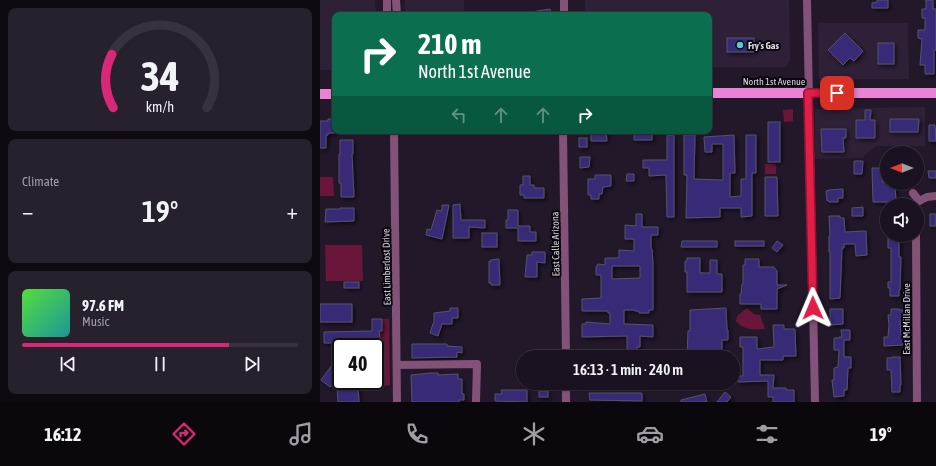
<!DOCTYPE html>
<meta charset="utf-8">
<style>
body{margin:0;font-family:"Asap Condensed",sans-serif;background:#27202d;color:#f1f3f6;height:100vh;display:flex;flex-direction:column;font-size:15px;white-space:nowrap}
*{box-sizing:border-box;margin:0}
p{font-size:13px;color:#9f9ea5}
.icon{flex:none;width:22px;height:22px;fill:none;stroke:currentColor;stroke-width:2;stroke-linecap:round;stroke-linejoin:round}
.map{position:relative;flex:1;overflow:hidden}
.details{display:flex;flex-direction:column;gap:8px;padding:8px;background:#0e0a12;width:320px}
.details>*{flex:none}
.banner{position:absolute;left:12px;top:12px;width:380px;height:122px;border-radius:8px;box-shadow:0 1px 3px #0004,0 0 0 1px #38323e;background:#0b6e4f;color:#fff;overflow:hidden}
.needle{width:26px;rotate:270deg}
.tools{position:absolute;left:560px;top:146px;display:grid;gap:8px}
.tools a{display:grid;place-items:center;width:44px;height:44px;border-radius:50%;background:#1a1220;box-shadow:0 1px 3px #0004,0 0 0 1px #38323e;font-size:20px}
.speed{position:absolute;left:12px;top:338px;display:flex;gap:8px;font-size:20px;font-weight:700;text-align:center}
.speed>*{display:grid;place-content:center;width:52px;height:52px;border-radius:50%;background:#1a1220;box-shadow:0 1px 3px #0004,0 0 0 1px #38323e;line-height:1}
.speed .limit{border:2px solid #111;border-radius:6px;background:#fff;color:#111}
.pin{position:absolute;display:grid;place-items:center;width:34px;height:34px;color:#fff;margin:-17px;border-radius:8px;box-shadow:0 2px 6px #0006}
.me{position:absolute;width:44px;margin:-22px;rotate:359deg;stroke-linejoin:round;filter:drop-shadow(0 0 3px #0008)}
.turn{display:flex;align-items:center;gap:14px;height:84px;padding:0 20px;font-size:18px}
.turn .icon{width:52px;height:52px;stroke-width:2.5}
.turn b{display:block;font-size:28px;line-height:34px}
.lanes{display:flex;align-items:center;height:38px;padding:0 20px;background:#0003;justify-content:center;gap:20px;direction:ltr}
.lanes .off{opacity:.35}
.big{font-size:30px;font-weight:600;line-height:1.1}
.details .card{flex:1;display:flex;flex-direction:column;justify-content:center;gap:6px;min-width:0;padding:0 14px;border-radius:8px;background:#27202d}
.details .dial{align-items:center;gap:0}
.dial svg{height:104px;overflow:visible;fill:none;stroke:#38323e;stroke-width:7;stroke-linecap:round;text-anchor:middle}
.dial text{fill:#f1f3f6;stroke:none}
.song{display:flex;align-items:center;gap:12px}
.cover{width:48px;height:48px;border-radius:6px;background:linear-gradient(135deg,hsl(110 70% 55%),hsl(180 70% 35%))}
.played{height:4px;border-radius:2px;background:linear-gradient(90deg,#db2777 75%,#38323e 75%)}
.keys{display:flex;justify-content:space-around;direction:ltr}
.heat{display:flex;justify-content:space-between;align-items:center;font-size:22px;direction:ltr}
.trip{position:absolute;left:196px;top:350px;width:224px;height:40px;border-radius:20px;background:#1a1220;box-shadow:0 1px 3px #0004,0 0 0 1px #38323e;font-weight:600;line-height:40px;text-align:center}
.dock{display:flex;height:64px;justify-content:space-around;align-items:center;background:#0a070d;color:#9f9ea5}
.dock .icon{width:28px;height:28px}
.dock .on{color:#db2777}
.dock b{font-size:18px;color:#f1f3f6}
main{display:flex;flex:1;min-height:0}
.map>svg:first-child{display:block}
</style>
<main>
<section class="details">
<div class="card dial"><svg viewBox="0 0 100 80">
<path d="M14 69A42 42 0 1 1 86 69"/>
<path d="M14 69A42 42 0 0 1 13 28" stroke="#db2777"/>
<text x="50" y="56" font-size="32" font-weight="700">34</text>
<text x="50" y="72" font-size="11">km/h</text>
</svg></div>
<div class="card"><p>Climate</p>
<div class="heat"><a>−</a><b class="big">19°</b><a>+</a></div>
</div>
<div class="card">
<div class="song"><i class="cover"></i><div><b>97.6 FM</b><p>Music</p></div></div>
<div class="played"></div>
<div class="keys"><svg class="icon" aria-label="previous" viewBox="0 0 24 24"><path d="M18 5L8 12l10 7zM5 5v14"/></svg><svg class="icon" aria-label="pause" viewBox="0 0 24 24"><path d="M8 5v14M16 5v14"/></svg><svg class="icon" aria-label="next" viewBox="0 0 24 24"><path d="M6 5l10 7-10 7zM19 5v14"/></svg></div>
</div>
</section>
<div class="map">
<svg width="616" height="402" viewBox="0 0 616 402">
<defs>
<filter id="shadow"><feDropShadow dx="2" dy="2" stdDeviation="2" flood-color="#0009"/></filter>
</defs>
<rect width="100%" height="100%" fill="#23182a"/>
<!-- built -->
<g fill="#2e2036">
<path d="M0,0h55l1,15h-41v55h-15z"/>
<path d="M85,0h59v11l5,4h-64z"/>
<path d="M265,0h204l1,61 -5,6h-76v-52h-124z"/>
<path d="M498,23h90l1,56h-90z"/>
<path d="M605,107v39h-49l-12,10v2l-50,1 1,-50z"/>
</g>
<!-- green -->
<g fill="#69163a">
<path d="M473,109v12l-9,1 -1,-12z"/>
<rect x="445" y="164" width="11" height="10"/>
<path d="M0,177h13l1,19h-14z"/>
<path d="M5,245h37l1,36h-37z"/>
<path d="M427,308l7,6 6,1 5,14c-12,1 -21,1 -29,-8l1,-5z"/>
<path d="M63,319h6l1,66 -8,1c0,-16 2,-28 -7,-42h5v-11l3,-2z"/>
</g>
<!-- building -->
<g fill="#392977" stroke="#545369" fill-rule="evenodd" filter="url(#shadow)">
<path d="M557,0h11v8h-16v-5l5,-1z"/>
<path d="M606,0h7v9h3v41h-2v24h-9v-9h-5l2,-26 -4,-1v-8h7v-12h-3v-9h4z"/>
<path d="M230,9l2,6h-20l-1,-3z"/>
<path d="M525,33l18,18 -9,10 -4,-3 -7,7 -15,-15z"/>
<rect x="407" y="38" width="27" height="14"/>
<rect x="558" y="43" width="16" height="21"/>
<path d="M545,110h6l-1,10h5v18h-19v-18h9z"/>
<path d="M8,119h7v14h-7v2h-2v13h-6v-27h8z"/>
<path d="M570,119h29l-1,13h-28z"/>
<rect x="448" y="122" width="12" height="40"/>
<path d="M609,125h6l1,16h-7z"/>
<path d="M501,129h25v9h-3l1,14h-22z"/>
<path d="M271,131h15l1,10h-16z"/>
<path d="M314,131l18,1v8h-18z"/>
<path d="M347,135h7v82h-7l-1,-42 -17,1v-8h-6v-8h24z"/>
<path d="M364,135h11l-1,44 29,1v-36h-11v8h-7l-1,-15 30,-2 1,38h-5v24l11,-1v-17h5v-44h10v38h-4v43l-11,1v-9h-21v9l-34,1 1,-43h-3z"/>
<rect x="259" y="138" width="8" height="9"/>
<path d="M20,140h13v14h-1l2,43h-13v-14h-2v-29h1z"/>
<path d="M260,157h10l-1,10 -9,1z"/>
<path d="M534,161h9l-1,13h-8z"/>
<path d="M552,168h10v14l13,1 1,19h-23z"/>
<path d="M608,171h8v7h-7z"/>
<path d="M307,174h7v7h-8z"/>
<path d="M275,175h16v11l-8,1 -1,7h-3v5h-8v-4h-3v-16h7z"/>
<path d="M203,176h7v9h4v3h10v10h-20v-3h-4v-10h3z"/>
<path d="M445,177h12l1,39h-13z"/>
<path d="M523,189v9h-5v4h-9l-1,-2 -1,1 -1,-10 3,-1z"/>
<path d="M140,204l1,16h24v8l-16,-1v11h-16v-33z"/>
<path d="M122,205h7l-7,34 -16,-4 1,-6 4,1 6,-20 5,1z"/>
<path d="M543,207v9h-11v-8z"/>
<path d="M20,208h14v13l-29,1 1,-13h14z"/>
<path d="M188,210h10v16h12v6h6v9h-18v-13h-12v-8h2z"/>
<path d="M316,214h6v13h16v8h-7v14h1l1,14v47h-4v3h-10v-2h-4v-1h-11v14l29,1v12l-13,-1v11h-3v10h-10v-21l-45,1v-13h4v-2l24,2v-11h-2v-2h-26v-12l19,-1v-23h-5v-8l2,-3 7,1v-7h14v-8l15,1v-12h-9v-14l11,1zM292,266h28v12l-28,1z"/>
<rect x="610" y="214" width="6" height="12"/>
<path d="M509,216h11v2h4l1,14 21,-1 1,24 -11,1 -1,-12h-11v4h-2l-2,50 -10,1v-47h-1v-16h1z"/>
<rect x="162" y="233" width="15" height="14"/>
<path d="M568,235h11v22h2l-1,33h-1v6h-9v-8h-2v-6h3v-34h-3z"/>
<path d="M362,241h35v6h-36z"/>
<rect x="415" y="241" width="29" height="5"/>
<path d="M457,241l6,4 -6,7 -5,-4z"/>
<path d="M212,252h13v11l-8,-1v15h-12l2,-22h5z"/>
<path d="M367,258h13v15h10v-13h7v14h5v18h-35v-20h-2v-11h2z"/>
<path d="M179,259l1,26h-9v-2h-2v-22h2v-1z"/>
<path d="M425,259h14v8h15l3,4v14h10l-10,4v20h-16v-5h-21v-10h1l1,-10h1v-19h2z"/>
<rect x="24" y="282" width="15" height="6"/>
<rect x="0" y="304" width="32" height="18"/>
<path d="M130,308h8v10h-6v6h-10l-4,12 -8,-3 4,-12v-8l16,-2z"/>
<path d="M406,308l1,22h1v10h-6v17h-13v-3h-11v3h-11l1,-26h2v-21z"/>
<path d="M510,309h13v15l-13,1z"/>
<path d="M571,309h8v1h4v10l-3,1 1,14h2v10l-19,1v-9h4l1,-12 -1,-10h3z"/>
<path d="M52,319h10v12h-3l1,8h-23v4h-33v-11l48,-1z"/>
<path d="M453,325h11v4h11l1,27h-13v4h-23v15h14l-1,13h13v2h8v12h-21v-5h-5v-16l-30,1v-6h5v-29h-3v-10h17v12l17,-2z"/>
<path d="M521,330h9v10h-6v17h7v11h-3l-1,22h-3v6l-10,1 -2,-17h2v-12l4,-1 1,-17h-5v-12h5v-1h3z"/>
<path d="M92,344h35v2l15,1v6l-5,-1v5l-45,1z"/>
<path d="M21,353v20l-11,14 -9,-7z"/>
<path d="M572,357h8l1,28h-1v7h-8l-1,-22h-4v-12h5z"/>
<path d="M111,373h7v2l20,-1v5h4v15h2v6h-5v2h-47l-1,-27z"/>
<path d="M17,385h21l1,17h-21z"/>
<path d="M181,390h26v12l-32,-1v-7h7z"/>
<rect x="219" y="391" width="9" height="6"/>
<path d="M405,392l6,5 -4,5h-10z"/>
<path d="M269,393h53v8l-52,-1z"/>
<path d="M385,394l2,8h-26v-2z"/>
</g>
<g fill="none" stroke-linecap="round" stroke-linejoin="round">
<!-- minor -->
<g stroke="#835278" stroke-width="8">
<path d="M67,0v15"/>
<path d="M76,0l1,15"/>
<path d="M244,0v15"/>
<path d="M487,0l8,402"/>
<path d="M74,131l3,271"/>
<path d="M243,131l3,226"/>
<path d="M593,193l6,8"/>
<path d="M599,201l8,-4 9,-1"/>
<path d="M596,235l1,167"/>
<path d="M77,365l80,-1 -1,38"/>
<path d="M246,383v19"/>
</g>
<!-- major -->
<g stroke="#ea83d5" stroke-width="10">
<path d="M389,93h227"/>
<path d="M0,94h15"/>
</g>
</g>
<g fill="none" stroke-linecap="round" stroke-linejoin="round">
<defs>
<path id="route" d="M493,308l-5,-215h29"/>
</defs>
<!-- route casing -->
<use href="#route" stroke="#92132f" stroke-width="10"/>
<!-- route -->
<use href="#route" stroke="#e11d48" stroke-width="7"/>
</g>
<!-- markers -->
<circle fill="#53cdca" stroke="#0a060d" stroke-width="1.5" cx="420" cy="45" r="4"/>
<g text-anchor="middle" stroke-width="4" stroke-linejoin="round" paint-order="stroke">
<!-- poi labels -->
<g font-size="10" font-weight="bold" fill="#dcd5e1" stroke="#0a060d" text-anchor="start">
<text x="428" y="49">Fry's Gas</text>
</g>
<!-- street labels -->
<g font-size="10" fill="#dcd5e1" stroke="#0a060d">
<text x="454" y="85">North 1st Avenue</text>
<text transform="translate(235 244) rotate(-91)" y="4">East Calle Arizona</text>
<text transform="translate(66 267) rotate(-91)" y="4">East Limberlost Drive</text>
<text transform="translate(586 319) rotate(-90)" y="4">East McMillan Drive</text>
</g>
</g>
</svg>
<div class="tools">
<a><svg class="needle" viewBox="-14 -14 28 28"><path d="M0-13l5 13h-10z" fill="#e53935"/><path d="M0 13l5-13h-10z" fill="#9f9ea5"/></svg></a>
<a><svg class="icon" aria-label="sound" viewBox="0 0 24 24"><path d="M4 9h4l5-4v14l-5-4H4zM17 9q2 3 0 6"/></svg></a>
</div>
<div class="speed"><div class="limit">40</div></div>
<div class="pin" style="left:517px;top:93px;background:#d93025"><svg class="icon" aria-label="arrive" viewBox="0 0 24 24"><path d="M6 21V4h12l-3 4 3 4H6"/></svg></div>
<svg class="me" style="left:493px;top:308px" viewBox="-20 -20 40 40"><path d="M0-17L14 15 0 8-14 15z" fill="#e11d48" stroke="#fff" stroke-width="4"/></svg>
<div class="trip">16:13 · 1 min · 240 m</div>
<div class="banner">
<div class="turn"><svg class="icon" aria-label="right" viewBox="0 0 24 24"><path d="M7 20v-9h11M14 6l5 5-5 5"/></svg><div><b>210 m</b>North 1st Avenue</div></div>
<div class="lanes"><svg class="icon off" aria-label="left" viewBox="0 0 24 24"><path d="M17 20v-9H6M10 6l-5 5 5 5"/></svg><svg class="icon off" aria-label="ahead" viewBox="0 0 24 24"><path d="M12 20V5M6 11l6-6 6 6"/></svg><svg class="icon off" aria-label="ahead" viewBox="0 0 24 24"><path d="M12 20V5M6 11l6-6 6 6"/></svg><svg class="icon" aria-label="right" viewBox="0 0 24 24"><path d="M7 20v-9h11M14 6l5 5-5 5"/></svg></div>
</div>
</div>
</main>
<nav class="dock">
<b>16:12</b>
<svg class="icon on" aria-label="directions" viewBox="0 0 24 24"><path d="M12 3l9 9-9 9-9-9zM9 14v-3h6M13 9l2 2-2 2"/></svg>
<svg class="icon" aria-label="music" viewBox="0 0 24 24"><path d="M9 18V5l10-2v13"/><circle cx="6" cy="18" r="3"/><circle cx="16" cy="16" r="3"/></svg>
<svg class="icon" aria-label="phone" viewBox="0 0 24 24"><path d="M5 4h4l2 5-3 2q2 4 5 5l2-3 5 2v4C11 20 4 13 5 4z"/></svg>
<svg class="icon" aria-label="climate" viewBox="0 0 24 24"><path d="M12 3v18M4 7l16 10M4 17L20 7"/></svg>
<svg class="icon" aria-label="car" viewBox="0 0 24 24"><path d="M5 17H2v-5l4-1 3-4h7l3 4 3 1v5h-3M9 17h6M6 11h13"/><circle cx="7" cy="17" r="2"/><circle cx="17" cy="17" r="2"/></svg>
<svg class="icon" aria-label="filters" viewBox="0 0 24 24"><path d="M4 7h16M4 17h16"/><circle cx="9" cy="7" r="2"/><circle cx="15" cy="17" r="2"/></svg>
<b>19°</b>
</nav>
